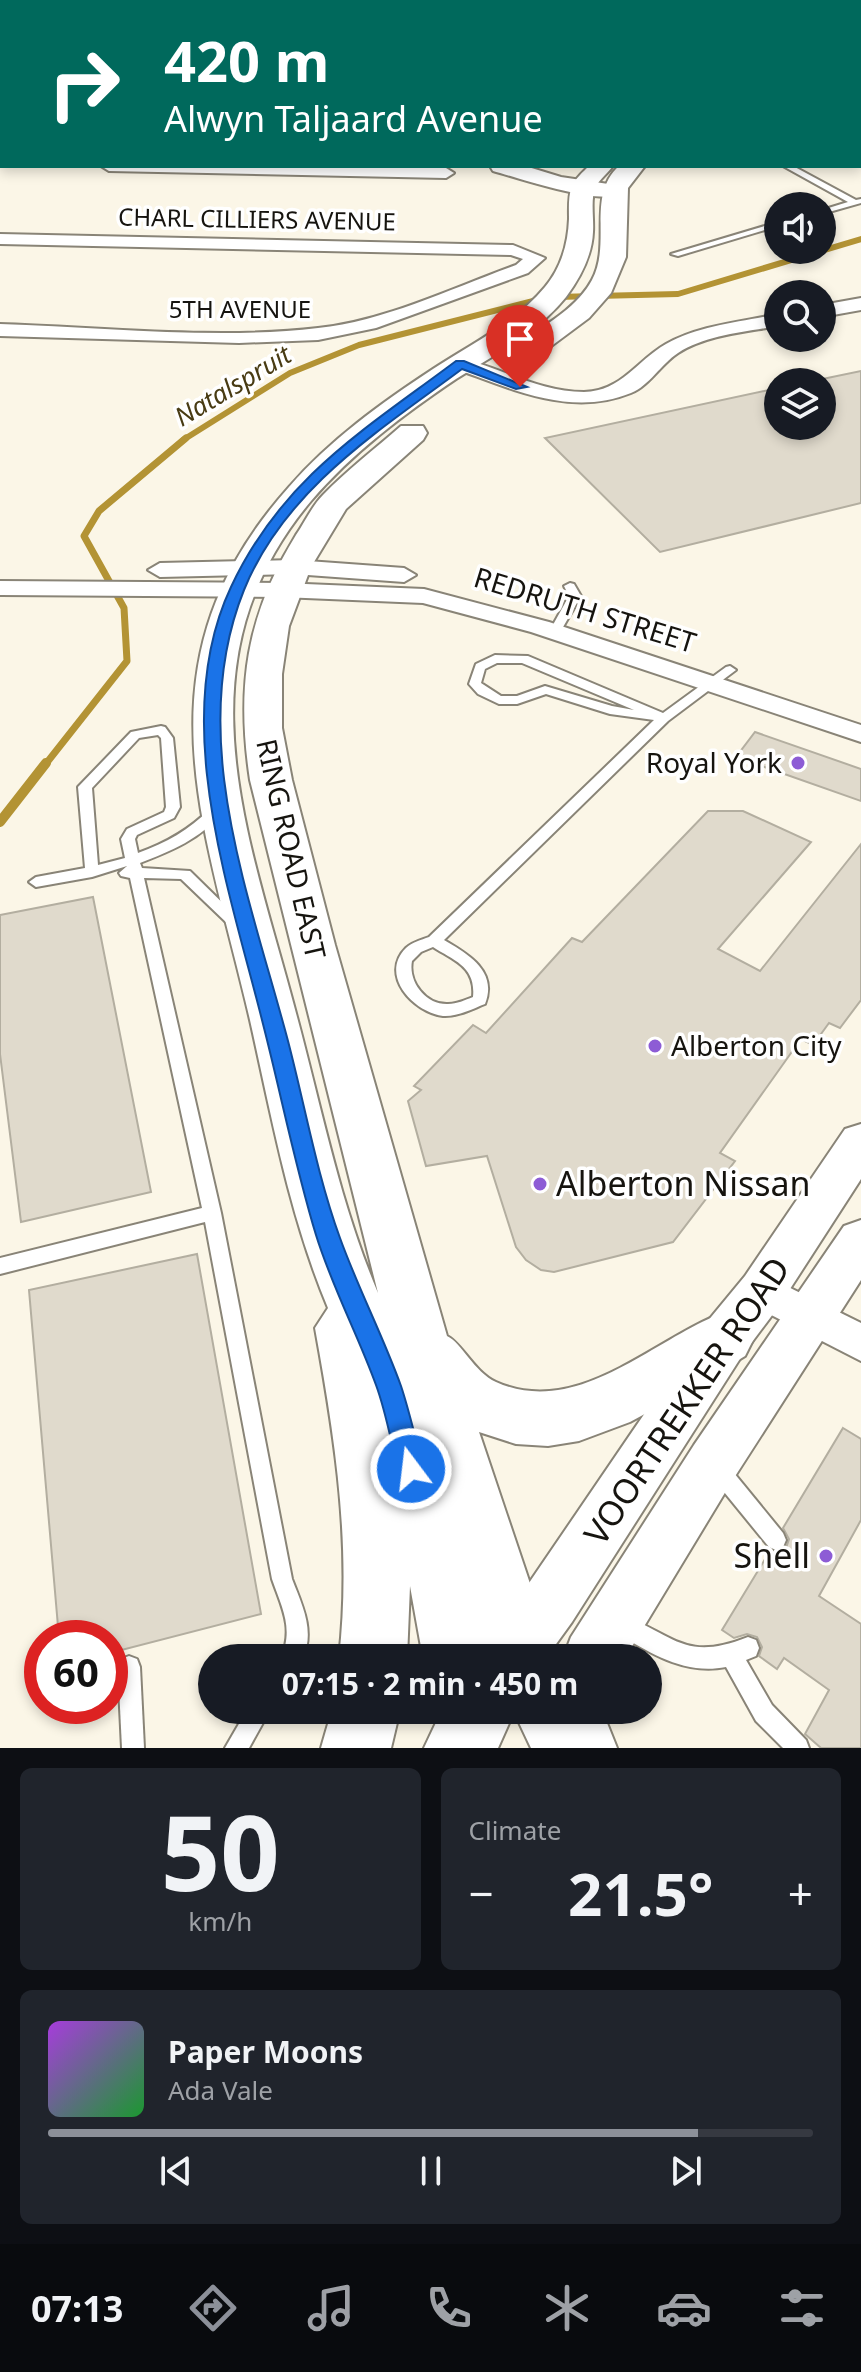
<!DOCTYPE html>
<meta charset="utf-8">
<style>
body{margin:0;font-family:"Noto Sans",sans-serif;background:#20242c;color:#f1f3f6;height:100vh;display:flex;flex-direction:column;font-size:30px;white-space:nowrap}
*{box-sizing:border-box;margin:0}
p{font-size:26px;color:#9ea1a6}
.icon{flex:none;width:44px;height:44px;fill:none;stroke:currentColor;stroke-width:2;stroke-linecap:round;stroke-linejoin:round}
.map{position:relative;height:1748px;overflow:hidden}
.side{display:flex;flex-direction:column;gap:20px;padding:20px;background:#0d0f14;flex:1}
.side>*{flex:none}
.hud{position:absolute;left:0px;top:0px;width:862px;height:168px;box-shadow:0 4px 12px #0003;background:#00695c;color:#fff;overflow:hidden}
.fabs{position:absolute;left:764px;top:192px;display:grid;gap:16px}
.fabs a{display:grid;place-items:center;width:72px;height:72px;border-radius:50%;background:#171b24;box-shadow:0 4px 12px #0003;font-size:40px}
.speed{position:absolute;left:24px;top:1620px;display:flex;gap:16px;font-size:40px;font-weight:700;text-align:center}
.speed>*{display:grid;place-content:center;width:104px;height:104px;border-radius:50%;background:#171b24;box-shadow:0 4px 12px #0003;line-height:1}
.speed .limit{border:12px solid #d22;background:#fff;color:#111}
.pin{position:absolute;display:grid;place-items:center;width:68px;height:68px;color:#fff;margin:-82px -34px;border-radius:50% 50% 50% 0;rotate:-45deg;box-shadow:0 0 8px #0007}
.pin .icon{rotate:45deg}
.me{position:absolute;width:88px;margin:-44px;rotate:345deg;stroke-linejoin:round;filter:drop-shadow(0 0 6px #0008)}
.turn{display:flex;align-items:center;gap:28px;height:168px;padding:0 32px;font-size:36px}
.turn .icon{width:104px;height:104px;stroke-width:2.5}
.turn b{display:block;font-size:56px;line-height:68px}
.big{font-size:60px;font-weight:700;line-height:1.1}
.side .card{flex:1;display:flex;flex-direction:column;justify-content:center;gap:12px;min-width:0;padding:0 28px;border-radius:12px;background:#20242c}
.side .dial{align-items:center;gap:0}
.dial b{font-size:104px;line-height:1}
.song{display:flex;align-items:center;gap:24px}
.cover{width:96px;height:96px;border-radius:12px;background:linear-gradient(135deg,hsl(280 70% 55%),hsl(130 70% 35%))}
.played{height:8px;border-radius:4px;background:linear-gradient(90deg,#8c9099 85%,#363941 85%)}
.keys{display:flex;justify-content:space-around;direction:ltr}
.heat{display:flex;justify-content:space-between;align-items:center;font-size:44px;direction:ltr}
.side .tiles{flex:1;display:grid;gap:20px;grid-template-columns:1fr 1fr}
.card:last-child{grid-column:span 2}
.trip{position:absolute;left:198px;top:1644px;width:464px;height:80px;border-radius:40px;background:#171b24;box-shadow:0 4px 12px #0003;font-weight:700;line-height:80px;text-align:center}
.tabs{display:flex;height:128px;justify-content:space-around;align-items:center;background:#090b0e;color:#9ea1a6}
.tabs .icon{width:56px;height:56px}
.tabs .on{color:#8c9099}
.tabs b{font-size:36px;color:#f1f3f6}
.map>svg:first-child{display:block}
</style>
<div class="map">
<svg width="861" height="1748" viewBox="0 0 861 1748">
<rect width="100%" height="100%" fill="#fbf6e7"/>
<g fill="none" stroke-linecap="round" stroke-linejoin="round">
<!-- stream-far2 -->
<g stroke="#b39334" stroke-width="6">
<path d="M556,297l122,-3 183,-55"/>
<path d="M183,440l107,-67 69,-28 182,-46"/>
</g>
<!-- stream-far1 -->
<path stroke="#b39334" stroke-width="7" d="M45,765l82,-104 -3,-53 -40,-72 15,-25 87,-73"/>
<!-- stream -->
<path stroke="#b39334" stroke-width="10" d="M0,822l46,-59"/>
</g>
<!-- building -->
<g fill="#e0dacc" stroke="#b3aea0" stroke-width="2">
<path d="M861,371v132l-201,49 -115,-114 233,-50v38h44v-44h-14z"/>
<path d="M755,732l106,37v32l-125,-44z"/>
<path d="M708,811h35l68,31 -93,107 42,22 101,-127v156l-21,28 -11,-5 -16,22 -12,-6 -81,114 15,8 -62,81 -119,30 -13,-2 -15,-10 -10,-13 -29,-91 -61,10 -18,-65 13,-11 -7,-4 59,-61 13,8 86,-95 10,4z"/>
<path d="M93,897l58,295 -130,30 -21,-168v-139z"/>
<path d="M197,1254l64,360 -151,39v-15h-51l-30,-348z"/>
<path d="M843,1428l18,11v81l-42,76 42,28v124h-40l-16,-14 24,-44 -45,-32 -7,11 -18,-13 3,-9 -5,-10 -10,-3 -13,4 -12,-8 48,-79 7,2 9,-5 3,-9 -6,-11z"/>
</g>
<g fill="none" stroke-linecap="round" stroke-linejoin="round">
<defs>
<g id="service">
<path d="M783,166h10l63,34 5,-1v4l-39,11v-4l26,-8z"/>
<path d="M778,222v4l-100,30 -7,-2z"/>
<path d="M570,583l4,1 7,12 -22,38h-8l-2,-2 20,-36 -5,-10z"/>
<path d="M495,655l33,1 135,57 63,-46 4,-1 6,4 -68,51 -224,219c24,14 54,31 41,64 -13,5 -28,13 -42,12 -30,-4 -64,-41 -37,-68 6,-6 15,-8 23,-11l225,-217 -44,-6 -64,-20 -29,10h-18l-21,-10 -9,-10 7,-20zM497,663h25l112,47 -22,-4 -67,-20 -28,10h-16l-20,-13 4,-14zM433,947c22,14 43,20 40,50 -8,3 -16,7 -25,7 -22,1 -40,-22 -36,-43l9,-9z"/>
<path d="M161,726l4,1 8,11 7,69 -6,11 -37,17 -2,4 3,14c28,-10 51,-23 72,-44h10l2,3c-21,27 -51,39 -82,51l2,5 48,3 51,50 -2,4h-10l-48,-46 -37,-1 77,335 71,366c10,26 23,51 11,79h-22c13,-30 1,-50 -9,-79l-67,-357 -205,52v-16l202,-50 -72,-330 -9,-2 -2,-3 8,-7 -35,11 -56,10 -7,-5 7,-5 49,-9 -7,-81 53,-55zM158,735l3,3 5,69 -2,5 -37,17 -6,10 4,19 -27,7 -6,-77 47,-50z"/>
<path d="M718,1460l7,2 58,71 3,7 -3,7 -7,3 -7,-3 -58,-71 -3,-7 3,-7z"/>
<path d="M625,1616c52,22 62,45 123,21l8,3 3,8 -3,8 -10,4 26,45 34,35 3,8h-26l-27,-27 -30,-54c-41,8 -74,-13 -108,-33l-4,-7 4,-7z"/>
<path d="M129,1656l8,3 3,8 4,81h-22l-4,-81 3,-8z"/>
<path d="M247,1710h23l-21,38h-24z"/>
</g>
<g id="minor">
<path d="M0,0h70l1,2 -71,3z"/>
<path d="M804,0h18l1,2h-18z"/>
<rect x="0" y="97" width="2" height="8"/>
<path d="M2,143v12l-2,1v-12z"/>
<path d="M101,166l345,2 8,5 -8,5 -337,-7z"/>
<path d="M0,234l513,11 32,13 -17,15 -152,55 -58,12 -79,3 -239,-7v-12c100,3 219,16 318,4 67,-7 134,-40 198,-63l7,-6 -12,-4 -511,-11z"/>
<path d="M861,298v12l-39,7v-12z"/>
<path d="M778,314v12c-33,6 -72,9 -100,27 -17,11 -29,33 -47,40 -61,25 -121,-5 -178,-25l-3,-4 10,-6c41,10 80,34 124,34 38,-1 52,-31 82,-48 34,-19 75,-22 112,-30z"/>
<path d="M294,560l110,8 12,7 -12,7 -110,-8 -134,3 -12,-7 12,-7z"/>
<path d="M0,581l282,2 142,6 125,33 312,103v17l-330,-110 -108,-29 -141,-6 -282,-2z"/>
<path d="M762,1274l99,49v38l-113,-58 -5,-12 5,-12z"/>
</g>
<g id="tertiary">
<path d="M861,1124v55l-82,127 -36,48 -171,268 -26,36h-55l-3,-8 9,-20 210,-308 38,-46 100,-147z"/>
<path d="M861,1220v60l-129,201 -107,177h-62l8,-21 123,-192 150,-219z"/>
</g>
<g id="secondary">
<path d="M352,0h18l1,2h-18z"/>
<rect x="860" y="11" width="1" height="10"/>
<rect x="0" y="39" width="2" height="12"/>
<path d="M490,166h35l36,11 61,9 3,5c-14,19 -109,-14 -132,-20z"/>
</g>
<g id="primary">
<rect x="860" y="76" width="1" height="12"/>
<path d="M589,166h24c-5,7 -13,13 -17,20 -6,12 -2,32 -3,46 -1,24 -13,46 -27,65 -29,36 -72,58 -110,82 -52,35 -104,74 -145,122 -137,163 -61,336 -14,516 25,93 43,187 81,276l-128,-513c-14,-93 -4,-164 46,-245 9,-13 16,-29 27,-40 24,-25 52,-46 78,-69h22l4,7 -4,7 -77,69 -35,58 -22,59 -7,48v54l10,52 43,165 112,391c14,6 27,36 49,46 82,37 158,-44 229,-70l20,8 9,18 -9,18 -56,34 -59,32 -51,19 -31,5 -32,-2 -37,-12 76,226h-132l-13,-72 -3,72h-68c13,-112 -4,-220 -24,-330l13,-20c-39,-93 -56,-190 -78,-288 -46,-199 -117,-358 39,-533 41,-47 92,-84 144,-118 38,-25 82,-46 112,-82 16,-19 23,-43 24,-68 0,-10 -1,-23 3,-33 3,-7 11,-14 17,-20z"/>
<path d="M619,166h26l-17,22 -2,69 -15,36 -22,25 -43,32h-20l-4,-6 4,-6c23,-15 53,-33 66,-58 20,-37 -6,-84 27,-114z"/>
<path d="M332,1710h68l-9,38h-70z"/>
<path d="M442,1710h150l15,13 10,25h-86l-17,-36 -16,36h-74z"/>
</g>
</defs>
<!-- service casing -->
<use href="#service" stroke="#898477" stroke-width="4"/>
<!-- minor casing -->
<use href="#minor" stroke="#898477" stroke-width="4"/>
<!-- tertiary casing -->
<use href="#tertiary" stroke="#898477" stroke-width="4"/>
<!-- secondary casing -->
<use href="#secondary" stroke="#898477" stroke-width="4"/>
<!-- primary casing -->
<use href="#primary" stroke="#898477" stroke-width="4"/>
<!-- service -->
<use href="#service" fill="#fff" fill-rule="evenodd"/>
<!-- minor -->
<use href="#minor" fill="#fff" fill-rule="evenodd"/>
<!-- tertiary -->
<use href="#tertiary" fill="#fff" fill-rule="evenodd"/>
<!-- secondary -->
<use href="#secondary" fill="#fff" fill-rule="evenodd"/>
<!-- primary -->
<use href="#primary" fill="#fff" fill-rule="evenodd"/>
</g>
<!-- route -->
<path fill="#1a73e8" stroke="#114b97" stroke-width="2" d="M456,361h8l63,26 -11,2 -54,-20c-83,62 -177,120 -218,221 -59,146 6,307 44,451 17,65 29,134 52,197 18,50 43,98 61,148 9,27 15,56 23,83l-4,9 -9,4 -9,-4 -4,-9c-7,-27 -12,-57 -22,-84 -18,-50 -44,-98 -60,-150 -21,-69 -35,-141 -53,-211 -33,-133 -95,-304 -32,-437 51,-109 133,-157 225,-226z"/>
<!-- markers -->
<g fill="#8d5cd5" stroke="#fff" stroke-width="3">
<circle cx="798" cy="763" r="8"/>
<circle cx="655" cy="1046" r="8"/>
<circle cx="540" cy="1184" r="8"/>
<circle cx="826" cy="1556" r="8"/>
</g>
<g text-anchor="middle" stroke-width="7" stroke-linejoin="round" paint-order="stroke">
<!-- far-street labels -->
<g font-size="24" fill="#16140f" stroke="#fff">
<text transform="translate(257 220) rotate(1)" y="8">CHARL CILLIERS AVENUE</text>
<text x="240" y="318">5TH AVENUE</text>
</g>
<!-- far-water labels -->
<g font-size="26" font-style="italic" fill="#483b13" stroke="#fff">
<text transform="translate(233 386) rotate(-31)" y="9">Natalspruit</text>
</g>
<!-- street labels -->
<g font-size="28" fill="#16140f" stroke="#fff">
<text transform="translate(585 610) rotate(17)" y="10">REDRUTH STREET</text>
<text transform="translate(291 849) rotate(77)" y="10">RING ROAD EAST</text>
</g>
<!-- poi labels -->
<g font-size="28" fill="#16140f" stroke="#fff" text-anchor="end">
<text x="782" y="773">Royal York</text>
<text x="671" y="1056" text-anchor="start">Alberton City</text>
</g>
<!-- near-poi labels -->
<g font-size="34" fill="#16140f" stroke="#fff" text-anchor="start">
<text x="556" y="1196">Alberton Nissan</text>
<text x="810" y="1568" text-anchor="end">Shell</text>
</g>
<!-- near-street labels -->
<g font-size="34" fill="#16140f" stroke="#fff">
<text transform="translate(687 1401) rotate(-56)" y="12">VOORTREKKER ROAD</text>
</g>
</g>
</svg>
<div class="fabs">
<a><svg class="icon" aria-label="sound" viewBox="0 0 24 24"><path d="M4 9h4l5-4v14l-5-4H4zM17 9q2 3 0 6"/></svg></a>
<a><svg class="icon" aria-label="search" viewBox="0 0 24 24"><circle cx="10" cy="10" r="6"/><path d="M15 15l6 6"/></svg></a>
<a><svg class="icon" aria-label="layers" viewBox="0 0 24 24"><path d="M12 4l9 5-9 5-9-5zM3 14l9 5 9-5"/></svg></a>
</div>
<div class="speed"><div class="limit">60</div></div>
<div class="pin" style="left:520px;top:387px;background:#d93025"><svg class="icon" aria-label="arrive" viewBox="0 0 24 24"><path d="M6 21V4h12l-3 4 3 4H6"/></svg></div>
<svg class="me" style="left:411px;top:1469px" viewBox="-20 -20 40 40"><circle r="17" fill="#1a73e8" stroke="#fff" stroke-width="3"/><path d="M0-11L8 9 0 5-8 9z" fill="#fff"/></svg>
<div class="trip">07:15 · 2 min · 450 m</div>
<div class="hud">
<div class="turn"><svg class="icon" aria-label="right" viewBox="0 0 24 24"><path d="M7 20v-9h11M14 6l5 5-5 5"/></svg><div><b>420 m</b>Alwyn Taljaard Avenue</div></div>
</div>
</div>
<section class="side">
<div class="tiles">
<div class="card dial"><b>50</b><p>km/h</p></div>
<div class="card"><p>Climate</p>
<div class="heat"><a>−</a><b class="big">21.5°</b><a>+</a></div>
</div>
<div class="card">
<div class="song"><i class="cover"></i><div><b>Paper Moons</b><p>Ada Vale</p></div></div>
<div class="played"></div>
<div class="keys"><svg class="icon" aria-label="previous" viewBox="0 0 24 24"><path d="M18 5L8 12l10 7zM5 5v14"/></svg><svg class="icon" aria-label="pause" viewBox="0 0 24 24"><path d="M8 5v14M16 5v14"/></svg><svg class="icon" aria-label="next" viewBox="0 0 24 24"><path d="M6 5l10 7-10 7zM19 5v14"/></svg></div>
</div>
</div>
</section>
<nav class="tabs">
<b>07:13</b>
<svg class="icon on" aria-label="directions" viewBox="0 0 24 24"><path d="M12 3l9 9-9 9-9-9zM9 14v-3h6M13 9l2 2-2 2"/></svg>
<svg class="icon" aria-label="music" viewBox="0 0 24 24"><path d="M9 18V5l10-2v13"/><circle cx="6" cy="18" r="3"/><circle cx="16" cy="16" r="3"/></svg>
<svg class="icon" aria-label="phone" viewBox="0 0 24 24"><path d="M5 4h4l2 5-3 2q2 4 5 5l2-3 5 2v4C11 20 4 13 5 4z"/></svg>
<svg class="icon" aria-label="climate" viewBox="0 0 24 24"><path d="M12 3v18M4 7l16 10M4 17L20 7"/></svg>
<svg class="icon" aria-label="car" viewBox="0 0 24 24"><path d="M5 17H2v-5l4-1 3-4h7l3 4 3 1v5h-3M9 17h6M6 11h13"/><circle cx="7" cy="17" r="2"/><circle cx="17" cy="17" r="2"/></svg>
<svg class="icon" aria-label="filters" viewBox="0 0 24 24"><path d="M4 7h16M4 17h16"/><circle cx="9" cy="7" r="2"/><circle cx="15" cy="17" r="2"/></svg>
</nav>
